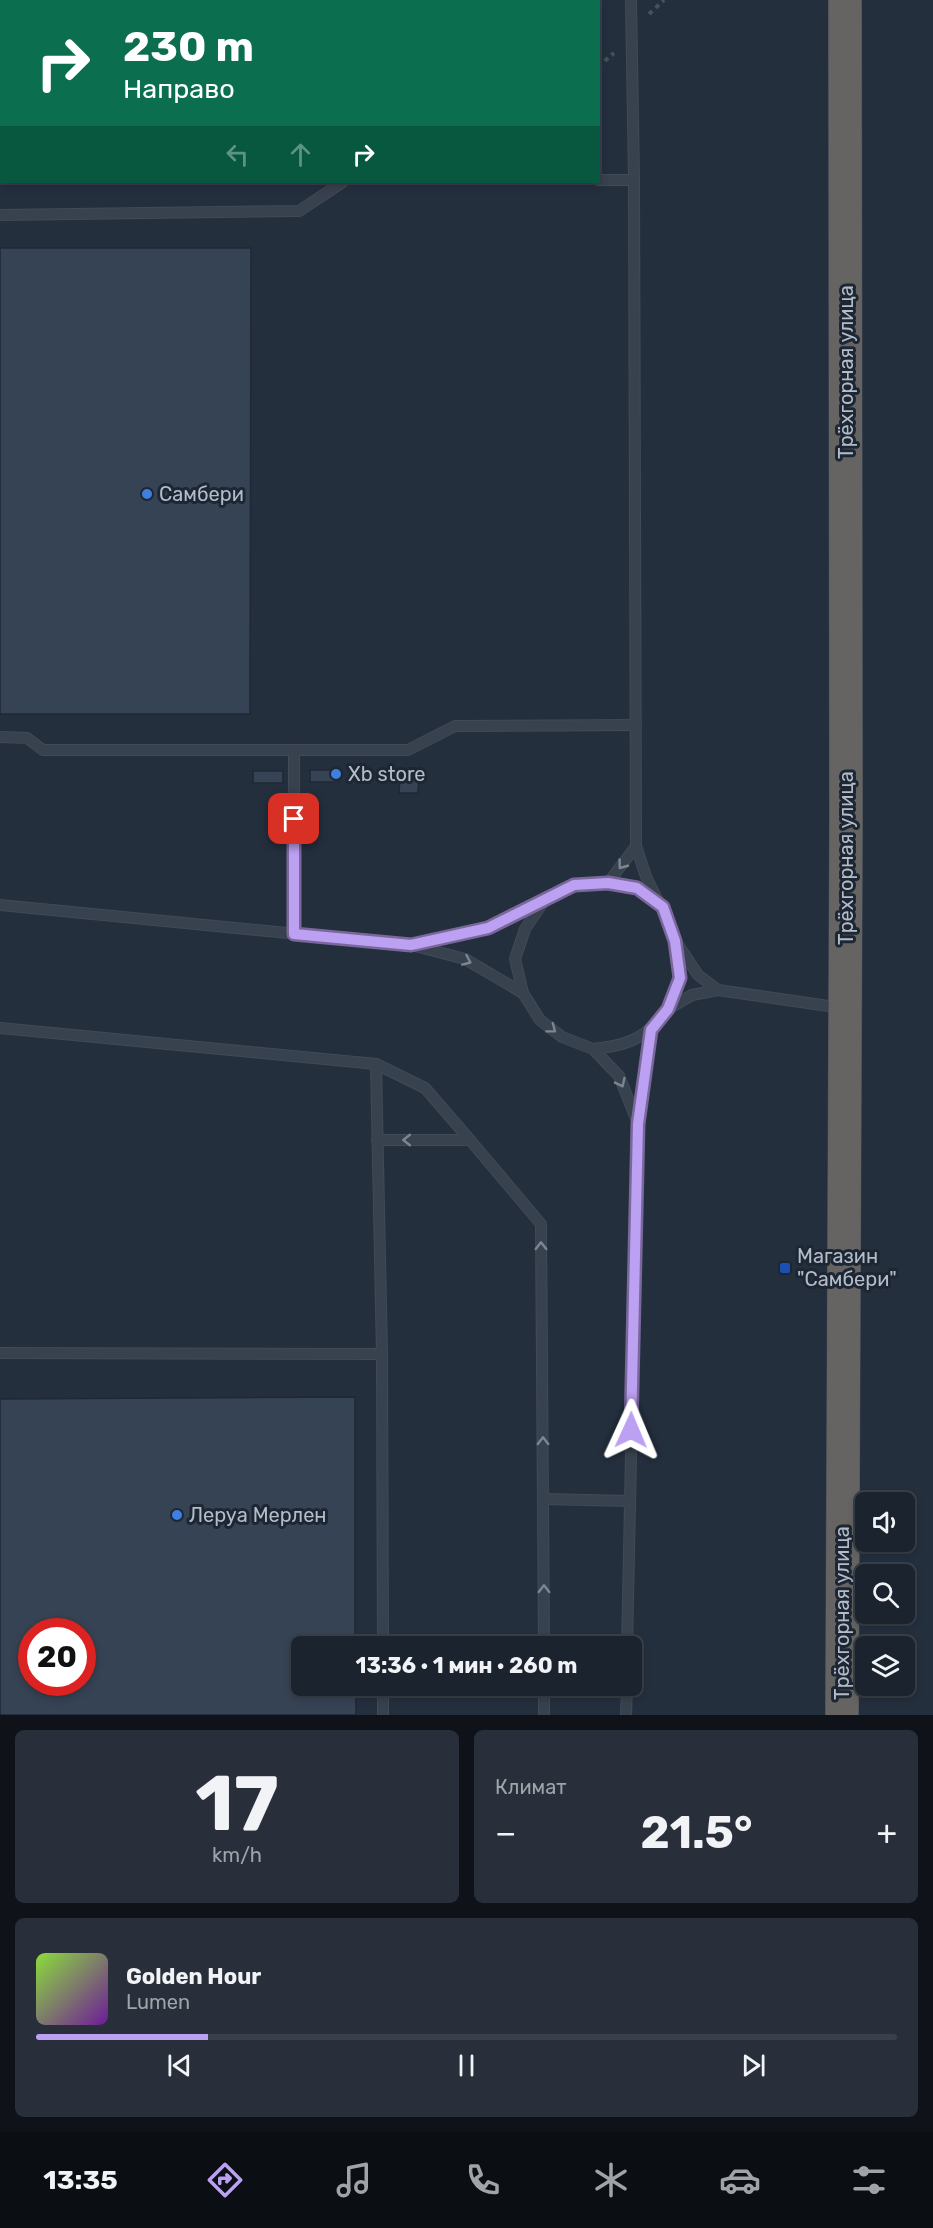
<!DOCTYPE html>
<html lang="ru">
<meta charset="utf-8">
<style>
body{margin:0;font-family:Rubik,sans-serif;background:#282f3a;color:#f1f3f6;height:100vh;display:flex;flex-direction:column;font-size:22px;white-space:nowrap}
*{box-sizing:border-box;margin:0}
p{font-size:20px;color:#a0a4aa}
.icon{flex:none;width:33px;height:33px;fill:none;stroke:currentColor;stroke-width:2;stroke-linecap:round;stroke-linejoin:round}
.map{position:relative;height:1715px;overflow:hidden}
.sheet{display:flex;flex-direction:column;gap:15px;padding:15px;background:#0f1319;flex:1}
.sheet>*{flex:none}
.top-card{position:absolute;left:0px;top:0px;width:600px;height:183px;box-shadow:0 3px 9px #0003,0 0 0 2px #39404a;background:#0b6e4f;color:#fff;overflow:hidden}
.fabs{position:absolute;left:855px;top:1492px;display:grid;gap:12px}
.fabs a{display:grid;place-items:center;width:60px;height:60px;border-radius:9px;background:#1b232e;box-shadow:0 3px 9px #0003,0 0 0 2px #39404a;font-size:30px}
.speed{position:absolute;left:18px;top:1618px;display:flex;gap:12px;font-size:30px;font-weight:700;text-align:center}
.speed>*{display:grid;place-content:center;width:78px;height:78px;border-radius:50%;background:#1b232e;box-shadow:0 3px 9px #0003,0 0 0 2px #39404a;line-height:1}
.speed .limit{border:9px solid #d22;background:#fff;color:#111}
.pin{position:absolute;display:grid;place-items:center;width:51px;height:51px;color:#fff;margin:-26px;border-radius:12px;box-shadow:0 3px 9px #0006}
.me{position:absolute;width:66px;margin:-33px;rotate:1deg;stroke-linejoin:round;filter:drop-shadow(0 0 4px #0008)}
.turn{display:flex;align-items:center;gap:21px;height:126px;padding:0 24px;font-size:27px}
.turn .icon{width:78px;height:78px;stroke-width:2.5}
.turn b{display:block;font-size:42px;line-height:51px}
.lanes{display:flex;align-items:center;height:57px;padding:0 24px;background:#0003;justify-content:center;gap:30px;direction:ltr}
.lanes .off{opacity:.35}
.big{font-size:45px;font-weight:700;line-height:1.1}
.sheet .widget{flex:1;display:flex;flex-direction:column;justify-content:center;gap:9px;min-width:0;padding:0 21px;border-radius:9px;background:#282f3a}
.sheet .dial{align-items:center;gap:0}
.dial b{font-size:78px;line-height:1}
.song{display:flex;align-items:center;gap:18px}
.cover{width:72px;height:72px;border-radius:9px;background:linear-gradient(135deg,hsl(90 70% 55%),hsl(280 70% 35%))}
.played{height:6px;border-radius:3px;background:linear-gradient(90deg,#bca0f2 20%,#39404a 20%)}
.keys{display:flex;justify-content:space-around;direction:ltr}
.heat{display:flex;justify-content:space-between;align-items:center;font-size:33px;direction:ltr}
.sheet .tiles{flex:1;display:grid;gap:15px;grid-template-columns:1fr 1fr}
.widget:last-child{grid-column:span 2}
.trip{position:absolute;left:291px;top:1636px;width:351px;height:60px;border-radius:9px;background:#1b232e;box-shadow:0 3px 9px #0003,0 0 0 2px #39404a;font-weight:700;line-height:60px;text-align:center}
.tab-bar{display:flex;height:96px;justify-content:space-around;align-items:center;background:#0b0e12;color:#a0a4aa}
.tab-bar .icon{width:42px;height:42px}
.tab-bar .on{color:#bca0f2}
.tab-bar b{font-size:27px;color:#f1f3f6}
.map>svg:first-child{display:block}
</style>
<div class="map">
<svg width="933" height="1715" viewBox="0 0 933 1715">
<rect width="100%" height="100%" fill="#242f3e"/>
<!-- building -->
<g fill="#364354" stroke="#1f2835" stroke-width="1.5" fill-rule="evenodd">
<path d="M182,0h164l-164,2z"/>
<rect x="421" y="0" width="94" height="2"/>
<path d="M0,248h251l-1,466h-250z"/>
<rect x="310" y="770" width="29" height="12"/>
<rect x="253" y="771" width="30" height="12"/>
<path d="M400,775l19,1 -1,17h-19z"/>
<path d="M355,1397v250h-53v39h54v29h-356v-316zM32,1632h50v51h-50z"/>
</g>
<g fill="none" stroke-linecap="round" stroke-linejoin="round">
<defs>
<g id="service">
<path d="M236,0v2"/>
<path d="M312,2v-2"/>
<path d="M598,180h36"/>
<path d="M0,215l299,-4 44,-29"/>
<path d="M0,737l27,1 16,12h365l47,-24 181,-1"/>
<path d="M294,750v184"/>
<path d="M608,883l28,-37"/>
<path d="M544,901l-19,28 -10,30 8,34 17,27 22,17 31,12 26,27 18,45"/>
<path d="M0,905l411,40 54,14 58,34"/>
<path d="M677,943l21,32 20,15"/>
<path d="M415,944l73,-16 86,-43 34,-2 29,5 21,16"/>
<path d="M668,1009l24,-14 26,-5 124,18"/>
<path d="M0,1028l376,36 49,24 45,52"/>
<path d="M593,1049c29,-3 49,-8 68,-32 37,-45 9,-92 -13,-136 -5,-11 -8,-24 -12,-35l-2,-666 -3,-180"/>
<path d="M376,1064l6,290 1,293"/>
<path d="M377,1140h93l71,84 3,423"/>
<path d="M0,1353l382,1"/>
<path d="M543,1499l86,2"/>
<path d="M627,1647l11,-524 13,-93"/>
<path d="M383,1686v29"/>
<path d="M544,1686v29"/>
<path d="M383,1689l88,-3"/>
<path d="M626,1715l1,-29"/>
</g>
<path id="trunk" d="M842,1715l4,-898 -1,-817"/>
</defs>
<!-- service casing -->
<use href="#service" stroke="#414a57" stroke-width="12"/>
<!-- trunk casing -->
<use href="#trunk" stroke="#434c59" stroke-width="34"/>
<!-- path -->
<g stroke="#3f5557" stroke-width="4" stroke-dasharray="4.5 4.5" stroke-linecap="butt">
<path d="M649,14l15,-14"/>
<path d="M598,67l16,-14"/>
</g>
<!-- service -->
<use href="#service" stroke="#38414e" stroke-width="10"/>
<!-- trunk -->
<use href="#trunk" stroke="#656462" stroke-width="33"/>
</g>
<!-- one-way arrows -->
<defs><path id="oneway-chevron" d="M-2-3.5L2.5 0L-2 3.5" fill="none" stroke-width="1.6" stroke-linecap="round" stroke-linejoin="round" transform="scale(1.5)"/></defs>
<g stroke="#7c8592">
<use href="#oneway-chevron" transform="translate(622 865) rotate(127)"/>
<use href="#oneway-chevron" transform="translate(467 961) rotate(24)"/>
<use href="#oneway-chevron" transform="translate(552 1029) rotate(37)"/>
<use href="#oneway-chevron" transform="translate(621 1083) rotate(64)"/>
<use href="#oneway-chevron" transform="translate(407 1140) rotate(-180)"/>
<use href="#oneway-chevron" transform="translate(541 1246) rotate(-90)"/>
<use href="#oneway-chevron" transform="translate(543 1441) rotate(-90)"/>
<use href="#oneway-chevron" transform="translate(544 1589) rotate(-90)"/>
</g>
<g fill="none" stroke-linecap="round" stroke-linejoin="round">
<defs>
<path id="route" d="M294,819v115l117,11 77,-17 86,-43 34,-2 29,5 26,19 12,34 5,37 -12,31 -17,21 -13,94 -7,306"/>
</defs>
<!-- route casing -->
<use href="#route" stroke="#7a689d" stroke-width="15"/>
<!-- route -->
<use href="#route" stroke="#bca0f2" stroke-width="10"/>
</g>
<!-- markers -->
<g fill="#3f7fe0" stroke="#1d2633" stroke-width="2">
<circle cx="147" cy="494" r="6"/>
<circle cx="336" cy="774" r="6"/>
<circle cx="177" cy="1515" r="6"/>
</g>
<rect fill="#1a4fb4" stroke="#1d2633" stroke-width="2" x="779" y="1262" width="12" height="12" rx="3"/>
<g text-anchor="middle" stroke-width="6" stroke-linejoin="round" paint-order="stroke">
<!-- street labels -->
<g font-size="20" fill="#b4bcc9" stroke="#1d2633">
<text transform="translate(846 372) rotate(-90)" y="7">Трёхгорная улица</text>
<text transform="translate(846 858) rotate(-90)" y="7">Трёхгорная улица</text>
<text transform="translate(842 1613) rotate(-90)" y="7">Трёхгорная улица</text>
</g>
<!-- poi labels -->
<g font-size="20" fill="#b4bcc9" stroke="#1d2633" text-anchor="start">
<text x="159" y="501">Самбери</text>
<text x="348" y="781">Xb store</text>
<text x="797" y="1263">Магазин<tspan x="797" dy="23">"Самбери"</tspan></text>
<text x="189" y="1522">Леруа Мерлен</text>
</g>
</g>
</svg>
<div class="fabs">
<a><svg class="icon" aria-label="sound" viewBox="0 0 24 24"><path d="M4 9h4l5-4v14l-5-4H4zM17 9q2 3 0 6"/></svg></a>
<a><svg class="icon" aria-label="search" viewBox="0 0 24 24"><circle cx="10" cy="10" r="6"/><path d="M15 15l6 6"/></svg></a>
<a><svg class="icon" aria-label="layers" viewBox="0 0 24 24"><path d="M12 4l9 5-9 5-9-5zM3 14l9 5 9-5"/></svg></a>
</div>
<div class="speed"><div class="limit">20</div></div>
<div class="pin" style="left:294px;top:819px;background:#d93025"><svg class="icon" aria-label="arrive" viewBox="0 0 24 24"><path d="M6 21V4h12l-3 4 3 4H6"/></svg></div>
<svg class="me" style="left:631px;top:1430px" viewBox="-20 -20 40 40"><path d="M0-17L14 15 0 8-14 15z" fill="#bca0f2" stroke="#fff" stroke-width="4"/></svg>
<div class="trip">13:36 · 1 мин · 260 m</div>
<div class="top-card">
<div class="turn"><svg class="icon" aria-label="right" viewBox="0 0 24 24"><path d="M7 20v-9h11M14 6l5 5-5 5"/></svg><div><b>230 m</b>Направо</div></div>
<div class="lanes"><svg class="icon off" aria-label="left" viewBox="0 0 24 24"><path d="M17 20v-9H6M10 6l-5 5 5 5"/></svg><svg class="icon off" aria-label="ahead" viewBox="0 0 24 24"><path d="M12 20V5M6 11l6-6 6 6"/></svg><svg class="icon" aria-label="right" viewBox="0 0 24 24"><path d="M7 20v-9h11M14 6l5 5-5 5"/></svg></div>
</div>
</div>
<section class="sheet">
<div class="tiles">
<div class="widget dial"><b>17</b><p>km/h</p></div>
<div class="widget"><p>Климат</p>
<div class="heat"><a>−</a><b class="big">21.5°</b><a>+</a></div>
</div>
<div class="widget">
<div class="song"><i class="cover"></i><div><b>Golden Hour</b><p>Lumen</p></div></div>
<div class="played"></div>
<div class="keys"><svg class="icon" aria-label="previous" viewBox="0 0 24 24"><path d="M18 5L8 12l10 7zM5 5v14"/></svg><svg class="icon" aria-label="pause" viewBox="0 0 24 24"><path d="M8 5v14M16 5v14"/></svg><svg class="icon" aria-label="next" viewBox="0 0 24 24"><path d="M6 5l10 7-10 7zM19 5v14"/></svg></div>
</div>
</div>
</section>
<nav class="tab-bar">
<b>13:35</b>
<svg class="icon on" aria-label="directions" viewBox="0 0 24 24"><path d="M12 3l9 9-9 9-9-9zM9 14v-3h6M13 9l2 2-2 2"/></svg>
<svg class="icon" aria-label="music" viewBox="0 0 24 24"><path d="M9 18V5l10-2v13"/><circle cx="6" cy="18" r="3"/><circle cx="16" cy="16" r="3"/></svg>
<svg class="icon" aria-label="phone" viewBox="0 0 24 24"><path d="M5 4h4l2 5-3 2q2 4 5 5l2-3 5 2v4C11 20 4 13 5 4z"/></svg>
<svg class="icon" aria-label="climate" viewBox="0 0 24 24"><path d="M12 3v18M4 7l16 10M4 17L20 7"/></svg>
<svg class="icon" aria-label="car" viewBox="0 0 24 24"><path d="M5 17H2v-5l4-1 3-4h7l3 4 3 1v5h-3M9 17h6M6 11h13"/><circle cx="7" cy="17" r="2"/><circle cx="17" cy="17" r="2"/></svg>
<svg class="icon" aria-label="filters" viewBox="0 0 24 24"><path d="M4 7h16M4 17h16"/><circle cx="9" cy="7" r="2"/><circle cx="15" cy="17" r="2"/></svg>
</nav>
